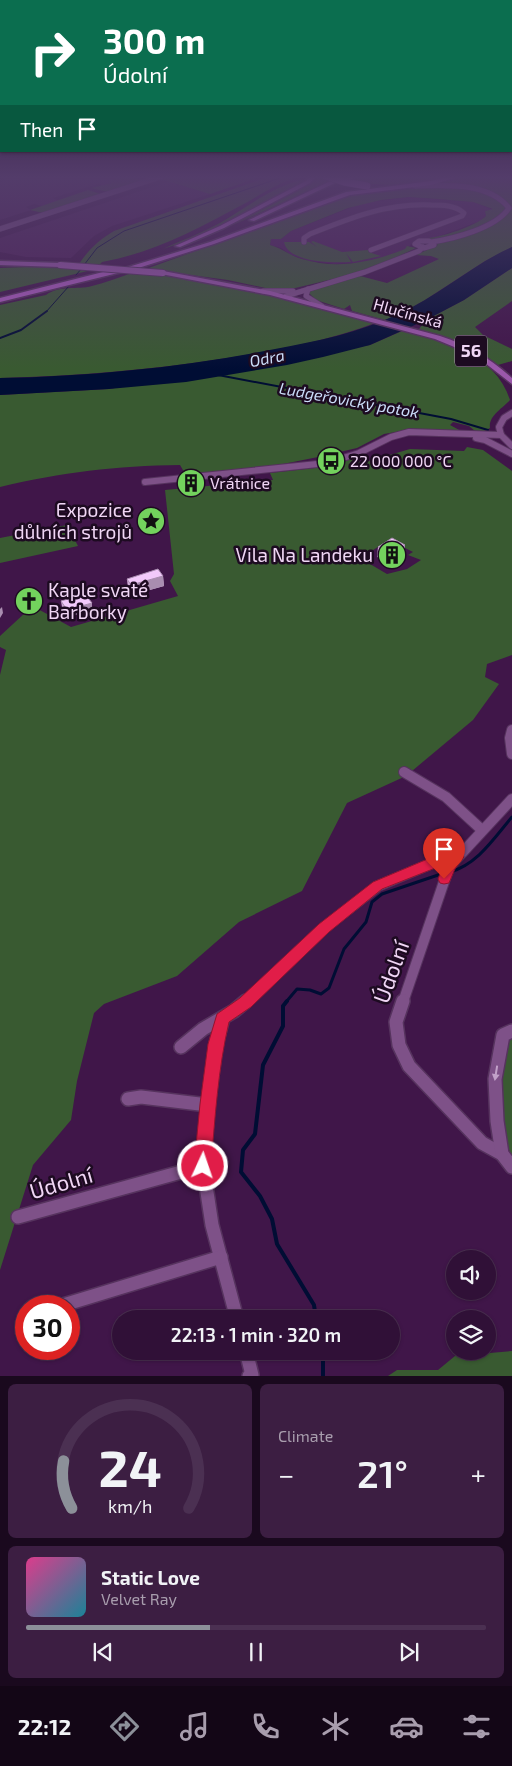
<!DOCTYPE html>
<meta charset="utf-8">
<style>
body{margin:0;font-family:"Exo 2",sans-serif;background:#3c1e42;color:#f1f3f6;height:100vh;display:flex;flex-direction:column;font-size:19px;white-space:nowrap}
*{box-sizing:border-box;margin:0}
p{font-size:16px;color:#a89dad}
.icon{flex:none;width:28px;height:28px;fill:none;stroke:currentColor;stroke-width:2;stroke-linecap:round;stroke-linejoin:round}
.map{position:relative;height:1376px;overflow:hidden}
.details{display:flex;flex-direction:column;gap:8px;padding:8px;background:#1a091e;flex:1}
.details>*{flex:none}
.banner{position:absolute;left:0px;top:0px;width:512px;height:152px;box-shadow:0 1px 4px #0004,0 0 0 1px #4b3052;background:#0b6e4f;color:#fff;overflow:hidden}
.tools{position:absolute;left:446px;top:1250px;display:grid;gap:10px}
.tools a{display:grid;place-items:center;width:50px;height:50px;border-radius:50%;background:#301037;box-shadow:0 1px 4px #0004,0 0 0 1px #4b3052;font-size:25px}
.speed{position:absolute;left:15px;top:1295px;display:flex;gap:10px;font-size:25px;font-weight:700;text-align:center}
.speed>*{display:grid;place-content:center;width:65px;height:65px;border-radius:50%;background:#301037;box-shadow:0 1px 4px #0004,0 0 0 1px #4b3052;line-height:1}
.speed .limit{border:8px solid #d22;background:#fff;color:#111}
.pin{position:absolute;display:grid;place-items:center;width:42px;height:42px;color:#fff;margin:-51px -21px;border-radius:50% 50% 50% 0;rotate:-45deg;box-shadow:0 0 5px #0007}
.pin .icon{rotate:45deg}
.me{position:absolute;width:55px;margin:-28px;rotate:3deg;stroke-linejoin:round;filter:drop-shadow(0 0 4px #0008)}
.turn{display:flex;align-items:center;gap:18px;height:105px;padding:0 20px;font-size:22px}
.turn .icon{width:65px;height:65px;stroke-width:2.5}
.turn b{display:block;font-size:35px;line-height:42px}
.then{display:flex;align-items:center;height:48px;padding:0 20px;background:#0003;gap:10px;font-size:19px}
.big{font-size:38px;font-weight:600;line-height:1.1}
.details .tile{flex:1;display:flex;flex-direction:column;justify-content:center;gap:8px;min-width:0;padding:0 18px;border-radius:8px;background:#3c1e42}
.details .dial{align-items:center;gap:0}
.dial svg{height:130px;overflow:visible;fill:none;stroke:#4b3052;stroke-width:7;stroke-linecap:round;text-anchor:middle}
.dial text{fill:#f1f3f6;stroke:none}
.song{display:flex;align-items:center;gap:15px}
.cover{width:60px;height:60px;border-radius:8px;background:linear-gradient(135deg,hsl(330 70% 55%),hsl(190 70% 35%))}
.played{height:5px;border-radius:2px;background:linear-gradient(90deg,#8c9099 40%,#4b3052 40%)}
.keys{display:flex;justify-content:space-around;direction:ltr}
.heat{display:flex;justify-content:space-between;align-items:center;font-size:28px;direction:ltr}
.details .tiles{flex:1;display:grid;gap:8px;grid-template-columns:1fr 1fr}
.tile:last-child{grid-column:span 2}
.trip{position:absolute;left:112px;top:1310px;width:288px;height:50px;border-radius:25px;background:#301037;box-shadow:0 1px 4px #0004,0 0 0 1px #4b3052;font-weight:600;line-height:50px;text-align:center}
.tabs{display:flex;height:80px;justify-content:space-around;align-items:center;background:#130616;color:#a89dad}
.tabs .icon{width:35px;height:35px}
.tabs .current{color:#8c9099}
.tabs b{font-size:22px;color:#f1f3f6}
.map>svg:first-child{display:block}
</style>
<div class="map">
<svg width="512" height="1376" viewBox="0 0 512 1376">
<rect width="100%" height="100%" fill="#401649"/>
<!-- built -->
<g fill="#4d1f57">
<path d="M0,176h124l-15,5 4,2 -9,3 -6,-2 -45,14 6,3 -17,5 -8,-2 -8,3 5,3 -31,10v-38l6,-2z"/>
<path d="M170,181l40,13 -98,32 -18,10 -23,22 -45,-1 -26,-5v-14z"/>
<path d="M409,197l64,5 20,8 -8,1 1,5 -6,5 -43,16 -20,3 -11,9 -26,10 -18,4 -28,1 -25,-3 -18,-6 -10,-7 -11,-3 1,-6h10l10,-8 72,-28z"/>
</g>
<!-- green -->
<g fill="#395a31" fill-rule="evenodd">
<path d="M126,176l16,4 -34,12 -17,-4 21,-5 -4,-2z"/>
<path d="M169,176h94l-53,18 -49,-15z"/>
<path d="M270,176h36c-24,3 -45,19 -66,30 -44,24 -88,47 -138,56l-3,3 -20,-1c10,-15 20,-24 35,-33z"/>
<path d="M317,176l15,4 -101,46 80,-42z"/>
<path d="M361,176h92c-33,10 -68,11 -102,5z"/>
<path d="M466,176h46v71l-27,14 -60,39 -27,15 -13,5 -33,-9 -2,-6 -6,4 -28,-9 -7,-7 2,-2 49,-15 27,7 52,-24 -8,-3 -15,-1 22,-10 -10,-7c14,-1 48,-12 58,-22l-1,-5 8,-2 -20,-7 -35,-3 -29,-2 -28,3 -33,8 -57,23 -10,8h-10l-1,6c12,3 20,11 32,14 36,11 70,3 103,-10l2,-3 9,2 -30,14 -36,13 -59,14h-21l-42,-9 -82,-11 212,-77 83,-5 -5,-3z"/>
<path d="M302,180l3,2c-47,24 -92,50 -142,67 19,-9 39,-16 57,-26 24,-14 55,-38 82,-43z"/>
<path d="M88,190l13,4 -58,19 -13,-3z"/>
<path d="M313,241l29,11 26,-2 2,1 -2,1 13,4 -28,6 -7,-9 5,9c-17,1 -63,1 -67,-20h25l8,5 -6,-5z"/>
<path d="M51,266l45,3 -96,23v-24z"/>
<path d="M512,268v33l-37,26 8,8 29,14v12l-14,4 -29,-18 -50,-18 7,-9 38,-20z"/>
<path d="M129,274c83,1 167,26 246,49 -47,18 -98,27 -148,35 -76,12 -151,18 -227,20v-73l46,-10c13,-10 31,-5 46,-9 12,-3 25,-8 37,-12z"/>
<path d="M402,331c42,11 93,22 108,69 -7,8 -22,16 -20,28l-6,3h-9l-6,-5 -16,-4 -3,3 11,6 -48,-2 -29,5 -27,14 -39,9 -35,7 -96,13 -7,-12c-64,1 -118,7 -180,22v-92l109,-6 261,-44z"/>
<path d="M467,447l16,3 29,21v184l-25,9 -2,13 14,7 -26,36 -67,56 -59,27 -45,88 -63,31 -62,54 -73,28 -10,9 -17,68 -6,39 -38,45 -33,105v-595l6,-25 -6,-3v-11l26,-24 10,-4 35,19 107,-31 -8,-15 4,-7 -9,-84 108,-10 -3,-7 45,-5 38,-10 9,5 48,-14 54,2zM389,540l24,12 -5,3 13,5 -14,9 -20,5 -17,-10 2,-2 -10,-5z"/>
<path d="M67,525l11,21 -78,17v-25z"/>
<path d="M510,1037l2,1v118c-9,-12 -14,-73 -11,-89 1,-10 6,-21 9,-30z"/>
<path d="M512,1351v25h-124l9,-6h41l17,-14z"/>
</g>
<!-- water -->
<path fill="#000d34" d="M512,247v21l-48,32 -38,20 -56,25 -47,12 -36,8 -101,17 -77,7 -109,6v-17c92,-2 184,-11 275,-29 42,-8 84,-16 123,-35 41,-18 75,-50 114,-67z"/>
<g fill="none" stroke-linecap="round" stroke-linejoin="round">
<!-- stream-far3 -->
<g stroke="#000d34" stroke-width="1">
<path d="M84,265l13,-17 27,-17 162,-55"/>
<path d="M76,275l6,-7"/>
<path d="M46,312l23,-26"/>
</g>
<!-- stream-far2 -->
<g stroke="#000d34" stroke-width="2">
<path d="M0,338l21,-8 26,-19"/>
<path d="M218,375l233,44 37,11"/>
</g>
<!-- stream-far1 -->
<g stroke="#000d34" stroke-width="3">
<path d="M450,872c28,-8 44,-34 62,-55"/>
<path d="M286,1002l11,-13 13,1 11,4 8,-6 15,-39 22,-27 6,-20 10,-8 62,-21"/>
</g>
<!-- stream -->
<g stroke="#000d34" stroke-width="4">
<path d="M287,1001l-4,5v20l-20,39 -8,69 -12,16 -2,22 19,24 12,23 5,25 37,61 2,14"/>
<path d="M323,1351v25"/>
</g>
<defs>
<g id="minor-far3">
<path d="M415,186c31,-1 73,-4 94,22 -13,20 -56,31 -78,34"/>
<path d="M0,229l163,-53"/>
<path d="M419,241h10l5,4 -10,3 -9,-4z"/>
<path d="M304,242v-4l6,-4c40,-16 77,-31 121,-29 11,0 24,0 33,8l-2,3 -91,34"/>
<path d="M308,289l-2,7 16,10"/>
<path d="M263,291h30"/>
<path d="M286,296l79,-24 54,-21 4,-4"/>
</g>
<g id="minor-far2">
<path d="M512,413l-8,5 -5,9 2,8 11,11"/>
<path d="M476,438l9,2 27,14"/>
<path d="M145,482l182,-19 32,-10 32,-16 18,-5 92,3"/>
</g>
<g id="minor-far1">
<path d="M512,730l-2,8 2,16"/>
<path d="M404,772l42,25 36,33"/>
<path d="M245,1002l79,-74 54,-42 57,-24 22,-5"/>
<path d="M403,1002l46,-135 63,-68"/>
</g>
<g id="minor">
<path d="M403,1001l-7,21 3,23 10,21 73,77 20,11"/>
<path d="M512,1031l-9,4 -8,44 2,42 5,33 10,13"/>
<path d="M181,1047l22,-18 31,-18 12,-10"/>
<path d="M128,1099l13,-2 67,8 -5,61 9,59 25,94"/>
<path d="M208,1105l8,-61 7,-26"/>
<path d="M18,1217l185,-51"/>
<path d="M60,1306l161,-49"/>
<path d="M246,1351l6,24 -3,1"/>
</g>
<g id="major">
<path d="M0,261l60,2 3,2 -3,2 -60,-2z"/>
<path d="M163,271l107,20 170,45c28,9 50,22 72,42v6l-36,-28 -41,-17 -165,-44 -109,-21v-2z"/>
</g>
<g id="highway">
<path d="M310,176h6l-6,7 -86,45 -44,19 -5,-1 45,-20 86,-45z"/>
<path d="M349,176h8l-10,6h-4v-2z"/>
<path d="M451,176h10l-30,9 -81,10 -136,49 -82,26 -7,-2 85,-26 136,-50 85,-11z"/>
<path d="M335,179l2,3 -83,39 -5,-1z"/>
<path d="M119,268l4,2 -1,2 -122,30v-4z"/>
</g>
</defs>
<!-- minor-far3 casing -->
<use href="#minor-far3" stroke="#56335e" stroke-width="6"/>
<!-- minor-far2 casing -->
<use href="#minor-far2" stroke="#56335e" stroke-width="8"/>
<!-- minor-far1 casing -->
<use href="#minor-far1" stroke="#56335e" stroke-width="12"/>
<!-- minor casing -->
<use href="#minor" stroke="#56335e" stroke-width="16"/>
<!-- major casing -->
<use href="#major" stroke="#56335e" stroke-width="3"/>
<!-- highway casing -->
<use href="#highway" stroke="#56335e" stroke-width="3"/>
<!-- minor-far3 -->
<use href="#minor-far3" stroke="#7e5188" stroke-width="5"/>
<!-- minor-far2 -->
<use href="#minor-far2" stroke="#7e5188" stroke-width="6"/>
<!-- minor-far1 -->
<use href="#minor-far1" stroke="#7e5188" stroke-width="10"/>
<!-- minor -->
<use href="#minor" stroke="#7e5188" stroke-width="13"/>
<!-- major -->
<use href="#major" fill="#9b58aa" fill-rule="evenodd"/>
<!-- highway -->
<use href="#highway" fill="#ae5dc1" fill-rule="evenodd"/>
<defs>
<path id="major-bridge" d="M60,265l103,8"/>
<path id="highway-bridge" d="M326,176l18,6 23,4"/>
</defs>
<!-- major-bridge casing -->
<use href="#major-bridge" stroke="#56335e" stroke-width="8" stroke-linecap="butt"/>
<!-- highway-bridge casing -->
<use href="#highway-bridge" stroke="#56335e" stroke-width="8" stroke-linecap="butt"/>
<!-- major-bridge -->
<use href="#major-bridge" stroke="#9b58aa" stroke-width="6"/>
<!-- highway-bridge -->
<use href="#highway-bridge" stroke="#ae5dc1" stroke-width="7"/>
</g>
<!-- wall -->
<g fill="#d0add8">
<path d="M405,545l-1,10 -13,8 -14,-6 1,-10z"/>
<path d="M163,576l1,10 -32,9 -4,-6 -1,-10z"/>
<path d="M61,601l31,2v7l-24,7 -6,-10z"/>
</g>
<!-- shaded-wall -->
<g fill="#a98db0">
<path d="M405,545l-1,10 -13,8 1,-9z"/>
<path d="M163,576l1,10 -32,9 -1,-10z"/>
<path d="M92,603v7l-24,7 -1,-7z"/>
<path d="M2,607l1,6 -3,5v-9z"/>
</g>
<!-- building -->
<g fill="#f2c9fb" stroke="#a98db0">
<path d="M392,538l13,7 -13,9 -14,-7z"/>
<path d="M158,569l5,7 -32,9 -4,-6z"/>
<path d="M85,594l7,9 -25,7 -6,-9z"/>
</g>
<!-- one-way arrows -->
<defs><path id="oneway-solid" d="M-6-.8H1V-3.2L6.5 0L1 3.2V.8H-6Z" transform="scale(1.25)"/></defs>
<use fill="#c2a1c9" href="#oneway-solid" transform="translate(496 1073) rotate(99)"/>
<!-- sky -->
<linearGradient id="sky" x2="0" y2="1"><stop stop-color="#230c28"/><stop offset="0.48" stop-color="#533c6a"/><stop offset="1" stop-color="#533c6a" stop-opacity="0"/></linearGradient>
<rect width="512" height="369" fill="url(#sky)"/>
<!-- route -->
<path fill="#e11d48" stroke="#92132f" d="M457,852l5,1 2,4 -9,12 -6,14 -5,1 -4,-1 -2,-4 5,-14 -61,24 -53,43 -78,75 -22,15c-11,47 -14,96 -18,144l-2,5 -6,3 -6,-3 -3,-5 6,-62 8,-60 9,-30 23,-16 79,-74 54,-42 57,-24z"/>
<!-- icons -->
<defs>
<symbol id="bus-disc" viewBox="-11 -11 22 22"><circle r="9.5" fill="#73d25d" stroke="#1d0b21"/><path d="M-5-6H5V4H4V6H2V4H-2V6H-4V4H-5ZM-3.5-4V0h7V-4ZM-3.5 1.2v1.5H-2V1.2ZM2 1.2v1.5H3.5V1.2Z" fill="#111"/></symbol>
<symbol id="building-disc" viewBox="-11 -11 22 22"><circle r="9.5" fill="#73d25d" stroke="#1d0b21"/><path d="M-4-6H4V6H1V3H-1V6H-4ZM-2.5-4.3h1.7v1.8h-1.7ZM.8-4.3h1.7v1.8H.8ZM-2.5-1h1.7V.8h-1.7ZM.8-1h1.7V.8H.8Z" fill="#111"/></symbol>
<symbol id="sight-disc" viewBox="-11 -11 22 22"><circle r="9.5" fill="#73d25d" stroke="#1d0b21"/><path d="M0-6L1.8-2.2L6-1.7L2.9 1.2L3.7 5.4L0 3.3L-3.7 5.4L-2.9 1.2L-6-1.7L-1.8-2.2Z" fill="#111"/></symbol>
<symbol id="church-disc" viewBox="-11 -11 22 22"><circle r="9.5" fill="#73d25d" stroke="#1d0b21"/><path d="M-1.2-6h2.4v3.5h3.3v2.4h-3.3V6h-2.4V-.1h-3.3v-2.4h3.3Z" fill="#111"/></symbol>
</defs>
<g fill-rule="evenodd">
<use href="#bus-disc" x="315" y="445" width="32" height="32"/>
<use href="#building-disc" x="175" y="467" width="32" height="32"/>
<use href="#sight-disc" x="135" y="505" width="32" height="32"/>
<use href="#building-disc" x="376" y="539" width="32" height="32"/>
<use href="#church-disc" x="13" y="585" width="32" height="32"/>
</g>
<g text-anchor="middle" stroke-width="5" stroke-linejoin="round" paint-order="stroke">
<!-- far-street labels -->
<g font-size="16" fill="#f0d6f5" stroke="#1d0b21">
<text transform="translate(408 313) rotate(16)" y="6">Hlučínská</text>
</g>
<!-- far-water labels -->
<g font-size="16" font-style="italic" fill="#cbddfa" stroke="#1d0b21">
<text transform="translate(267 358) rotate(-11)" y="6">Odra</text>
<text transform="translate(349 400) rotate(10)" y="6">Ludgeřovický potok</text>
</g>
<!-- far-poi labels -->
<g font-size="16" fill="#f0d6f5" stroke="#1d0b21" text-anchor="start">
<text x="350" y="467">22 000 000 °C</text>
<text x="210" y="489">Vrátnice</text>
</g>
<!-- shield labels -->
<rect fill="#1d0b21" stroke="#b199b5" stroke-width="1" x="455" y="335.5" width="32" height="31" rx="4"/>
<g font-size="18" font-weight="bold" fill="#f0d6f5">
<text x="471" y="357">56</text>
</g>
<!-- poi labels -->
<g font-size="19" fill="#f0d6f5" stroke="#1d0b21" text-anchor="end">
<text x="132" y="517">Expozice<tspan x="132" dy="22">důlních strojů</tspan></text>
<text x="373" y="562">Vila Na Landeku</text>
<text x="48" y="597" text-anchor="start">Kaple svaté<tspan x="48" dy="22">Barborky</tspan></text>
</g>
<!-- near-street labels -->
<g font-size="22" fill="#f0d6f5" stroke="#1d0b21">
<text transform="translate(391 972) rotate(-70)" y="8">Údolní</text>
<text transform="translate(61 1183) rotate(-16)" y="8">Údolní</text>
</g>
</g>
</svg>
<div class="tools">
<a><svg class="icon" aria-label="sound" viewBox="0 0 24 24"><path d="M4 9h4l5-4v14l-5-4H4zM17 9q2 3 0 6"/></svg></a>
<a><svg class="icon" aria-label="layers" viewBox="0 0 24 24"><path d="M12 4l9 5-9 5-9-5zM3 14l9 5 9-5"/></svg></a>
</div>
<div class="speed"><div class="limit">30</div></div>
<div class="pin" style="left:444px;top:879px;background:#d93025"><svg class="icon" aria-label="arrive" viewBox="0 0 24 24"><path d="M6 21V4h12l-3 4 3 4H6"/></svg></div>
<svg class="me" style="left:203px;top:1166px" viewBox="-20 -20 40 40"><circle r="17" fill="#e11d48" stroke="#fff" stroke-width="3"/><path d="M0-11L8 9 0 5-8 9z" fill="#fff"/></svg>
<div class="trip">22:13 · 1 min · 320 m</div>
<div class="banner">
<div class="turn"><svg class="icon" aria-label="right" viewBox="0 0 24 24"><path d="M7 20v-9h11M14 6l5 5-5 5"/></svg><div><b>300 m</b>Údolní</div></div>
<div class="then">Then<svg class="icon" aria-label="arrive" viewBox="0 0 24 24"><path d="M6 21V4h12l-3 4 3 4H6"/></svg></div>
</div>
</div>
<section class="details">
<div class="tiles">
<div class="tile dial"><svg viewBox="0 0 100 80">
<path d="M14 69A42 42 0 1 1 86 69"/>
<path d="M14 69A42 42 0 0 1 9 40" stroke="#8c9099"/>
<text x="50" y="56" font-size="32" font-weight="700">24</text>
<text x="50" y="72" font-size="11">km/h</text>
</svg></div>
<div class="tile"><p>Climate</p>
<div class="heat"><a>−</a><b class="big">21°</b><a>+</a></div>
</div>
<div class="tile">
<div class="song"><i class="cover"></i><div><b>Static Love</b><p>Velvet Ray</p></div></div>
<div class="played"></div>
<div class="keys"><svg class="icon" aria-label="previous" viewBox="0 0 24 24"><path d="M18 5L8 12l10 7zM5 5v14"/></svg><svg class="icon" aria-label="pause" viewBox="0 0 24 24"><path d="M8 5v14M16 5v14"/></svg><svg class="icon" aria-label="next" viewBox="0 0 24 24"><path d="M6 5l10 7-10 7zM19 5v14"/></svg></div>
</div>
</div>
</section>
<nav class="tabs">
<b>22:12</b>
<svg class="icon current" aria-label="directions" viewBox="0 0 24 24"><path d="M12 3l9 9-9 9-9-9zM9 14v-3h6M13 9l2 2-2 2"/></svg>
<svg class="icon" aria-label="music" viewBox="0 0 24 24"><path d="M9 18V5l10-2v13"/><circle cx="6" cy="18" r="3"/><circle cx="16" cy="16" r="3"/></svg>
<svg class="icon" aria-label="phone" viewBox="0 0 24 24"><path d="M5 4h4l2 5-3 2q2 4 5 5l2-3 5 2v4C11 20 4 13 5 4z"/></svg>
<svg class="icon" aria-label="climate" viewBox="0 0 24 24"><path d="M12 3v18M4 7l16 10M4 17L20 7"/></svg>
<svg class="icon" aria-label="car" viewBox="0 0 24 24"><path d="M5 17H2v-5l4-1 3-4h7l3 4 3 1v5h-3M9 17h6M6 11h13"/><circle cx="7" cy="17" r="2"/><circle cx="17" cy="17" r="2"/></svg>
<svg class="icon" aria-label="filters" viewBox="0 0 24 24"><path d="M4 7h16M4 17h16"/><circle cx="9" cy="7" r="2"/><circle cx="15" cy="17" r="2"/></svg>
</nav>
